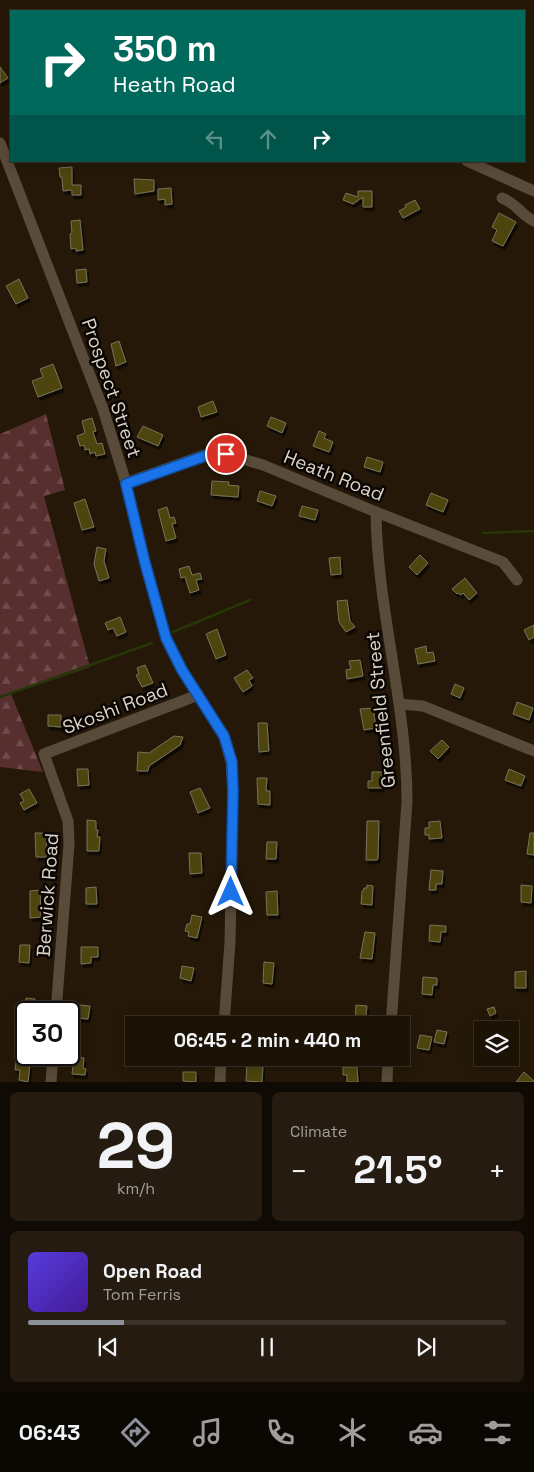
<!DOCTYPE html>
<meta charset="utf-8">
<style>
body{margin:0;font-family:"Space Grotesk",sans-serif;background:#251b10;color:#f1f3f6;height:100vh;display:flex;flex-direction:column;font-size:19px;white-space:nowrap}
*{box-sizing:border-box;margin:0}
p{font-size:16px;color:#a09e9b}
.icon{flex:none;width:28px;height:28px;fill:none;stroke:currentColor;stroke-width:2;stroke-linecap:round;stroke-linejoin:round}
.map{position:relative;height:1082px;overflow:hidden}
.sheet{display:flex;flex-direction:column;gap:10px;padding:10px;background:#0f0a03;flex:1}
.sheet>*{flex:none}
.hud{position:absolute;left:10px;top:10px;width:515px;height:152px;border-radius:0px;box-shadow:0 2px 12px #0003,0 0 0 1px #3a3228;background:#00695c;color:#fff;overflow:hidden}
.buttons{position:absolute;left:474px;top:1021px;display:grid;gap:10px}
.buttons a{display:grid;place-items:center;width:45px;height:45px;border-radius:0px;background:#1c1206;box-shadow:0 2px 12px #0003,0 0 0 1px #3a3228;font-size:25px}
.speed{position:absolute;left:15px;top:1001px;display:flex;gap:10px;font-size:25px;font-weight:700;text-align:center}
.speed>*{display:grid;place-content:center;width:65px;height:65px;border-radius:50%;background:#1c1206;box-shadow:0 2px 12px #0003,0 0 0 1px #3a3228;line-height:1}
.speed .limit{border:2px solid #111;border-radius:8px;background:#fff;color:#111}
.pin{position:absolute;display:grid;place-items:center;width:42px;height:42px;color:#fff;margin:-21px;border:2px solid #fff;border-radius:50%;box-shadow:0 1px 5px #0007}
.me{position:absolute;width:55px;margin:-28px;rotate:0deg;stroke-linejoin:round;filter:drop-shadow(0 0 4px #0008)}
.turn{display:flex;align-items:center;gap:18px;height:105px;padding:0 20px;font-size:22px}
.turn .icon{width:65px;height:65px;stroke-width:2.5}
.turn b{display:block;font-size:35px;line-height:42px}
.lanes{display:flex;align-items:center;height:48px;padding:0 20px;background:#0003;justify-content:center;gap:25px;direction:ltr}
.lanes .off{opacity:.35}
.big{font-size:38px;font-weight:600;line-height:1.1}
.sheet .tile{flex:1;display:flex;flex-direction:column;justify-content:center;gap:8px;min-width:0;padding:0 18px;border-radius:8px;background:#251b10}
.sheet .dial{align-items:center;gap:0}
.dial b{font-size:65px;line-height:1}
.song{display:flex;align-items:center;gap:15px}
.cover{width:60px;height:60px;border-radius:8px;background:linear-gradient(135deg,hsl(250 70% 55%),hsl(260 70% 35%))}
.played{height:5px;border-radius:2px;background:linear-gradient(90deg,#8c9099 20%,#3a3228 20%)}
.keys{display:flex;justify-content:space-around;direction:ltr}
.heat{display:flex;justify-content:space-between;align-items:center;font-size:28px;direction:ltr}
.sheet .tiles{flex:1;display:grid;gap:10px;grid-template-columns:1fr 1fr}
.tile:last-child{grid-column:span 2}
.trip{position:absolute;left:125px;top:1016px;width:285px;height:50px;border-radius:0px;background:#1c1206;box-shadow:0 2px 12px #0003,0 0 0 1px #3a3228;font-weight:600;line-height:50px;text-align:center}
.tab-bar{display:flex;height:80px;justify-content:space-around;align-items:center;background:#0b0702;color:#a09e9b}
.tab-bar .icon{width:35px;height:35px}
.tab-bar .active{color:#8c9099}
.tab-bar b{font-size:22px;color:#f1f3f6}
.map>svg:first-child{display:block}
</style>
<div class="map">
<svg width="534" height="1082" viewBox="0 0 534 1082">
<defs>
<pattern id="forest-firs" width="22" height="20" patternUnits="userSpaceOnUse" patternTransform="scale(1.25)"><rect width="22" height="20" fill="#572f2f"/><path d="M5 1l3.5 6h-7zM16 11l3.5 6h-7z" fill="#6f4c4c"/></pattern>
<filter id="shadow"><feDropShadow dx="2" dy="3.5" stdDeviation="0" flood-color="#0009"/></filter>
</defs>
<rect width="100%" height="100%" fill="#251808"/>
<!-- forest -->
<path fill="url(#forest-firs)" d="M46,414l19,76 -21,6 46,171 -79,27 32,78 -43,-5v-333z"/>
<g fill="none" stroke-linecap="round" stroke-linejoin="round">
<!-- stream -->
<g stroke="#273606" stroke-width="2.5">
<path d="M483,533l51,-2"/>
<path d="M173,632l77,-32"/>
<path d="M0,697l152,-54"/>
</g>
</g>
<!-- building -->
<g fill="#4e450d" stroke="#76735c" filter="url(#shadow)">
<path d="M0,67l8,11 -8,5z"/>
<path d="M72,167v18h9v10h-9v-5l-9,1 -1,-14h-2l-1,-9z"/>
<path d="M134,179l20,1v11l-19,3z"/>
<path d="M171,188l1,16 -7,1v-6l-7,1v-11z"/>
<path d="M358,191h14v16h-9v-10l-10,7 -10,-4 3,-7 12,4z"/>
<path d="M415,200l5,9 -17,9 -4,-7 7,-4 -1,-2z"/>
<path d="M499,213l17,9 -13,24 -11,-5 5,-11 -5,-3z"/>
<path d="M80,220l3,30 -7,1v-3l-5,1 -1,-15 2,-1 -1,-12z"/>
<path d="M86,269l1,13 -10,1 -1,-13z"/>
<path d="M19,279l9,19 -12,6 -10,-18z"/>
<path d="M119,341l7,21 -10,4 -5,-22z"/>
<path d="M53,364l9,24 -24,9 -6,-16 11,-4 -3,-8z"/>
<path d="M213,401l4,11 -16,5 -3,-10z"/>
<path d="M271,417l15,6 -4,10 -15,-7z"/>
<path d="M92,418l4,13 -3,1 4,12 5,-1 3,11 -9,2 -1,-4 -5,2 -1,-5 -4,1 -1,-5 -4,1 -3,-10 8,-3 -3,-12z"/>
<path d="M143,426l20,9 -5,11 -21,-9z"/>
<path d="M319,431l7,3 -2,4 9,4 -4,10 -16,-6z"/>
<path d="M367,457l16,5 -3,10 -16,-5z"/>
<path d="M212,481l17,1 -1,3 11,1 -1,11 -27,-2z"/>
<path d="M260,491l16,5 -4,10 -15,-5z"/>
<path d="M431,493l17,7 -5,12 -17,-7z"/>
<path d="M85,499l9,28 -12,3 -8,-27z"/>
<path d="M302,506l16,4 -3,10 -16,-4z"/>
<path d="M167,507l3,11 4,-1 2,6 -4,1 4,14 -10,3 -8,-31z"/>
<path d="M97,547l9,2 -2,12 5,17 -10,3 -5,-17z"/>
<path d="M420,555l8,8 -11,12 -8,-8z"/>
<path d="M340,557l1,17 -10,1 -2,-17z"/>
<path d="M189,566l3,9 8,-2 2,6 -6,1 3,10 -9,3 -5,-16 -4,1 -2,-9z"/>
<path d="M465,578l12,15 -8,7 -6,-7 -2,2 -3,-2 -1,1 -5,-5z"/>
<path d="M347,600l3,21 5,6 -9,5 -7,-10 -2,-21z"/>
<path d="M120,617l6,15 -9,4 -4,-8 -5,2 -3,-7z"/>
<path d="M534,625v12l-5,3 -5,-10z"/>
<path d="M217,629l9,26 -10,4 -10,-25z"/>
<path d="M426,646l1,7 6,-1 2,9 -17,3 -3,-15z"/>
<path d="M360,660l3,16 -16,3 -1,-9 5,-1 -2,-8z"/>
<path d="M145,665l8,18 -11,4 -6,-12 3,-1 -2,-6z"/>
<path d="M247,670l6,8 -4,2 3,6 -9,6 -9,-14z"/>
<path d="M455,684l9,4 -4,10 -9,-4z"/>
<path d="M517,702l16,6 -4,12 -16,-6z"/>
<path d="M373,708l3,20 -12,2 -4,-21z"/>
<path d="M48,715h13v12l-13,-1z"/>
<path d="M258,723h9l2,28 -10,1z"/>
<path d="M174,736l9,1 -3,8 -31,21 -1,5h-11l1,-19 11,1z"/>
<path d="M442,740l7,7 -11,12 -8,-8z"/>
<path d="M77,769h11l1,16 -11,1z"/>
<path d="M509,769l16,7 -4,10 -16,-6z"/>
<path d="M372,772h10v16h-14v-7h4z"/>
<path d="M257,778h10l-1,13h4v14l-12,-1z"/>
<path d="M200,788l10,20 -12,5 -8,-21z"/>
<path d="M29,789l8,14 -13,7 -4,-7 4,-2 -4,-7z"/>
<path d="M87,820l9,1v9h2l-1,7h3l-1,14h-12z"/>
<path d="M367,821h12l-1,38 -1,1h-11z"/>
<path d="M440,821l2,17 -13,1v-4h-4v-7h4v-6z"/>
<path d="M35,833h11l1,24h-11z"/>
<path d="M530,833h4v22l-7,-1z"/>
<path d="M267,842h10l-1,17h-10z"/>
<path d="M189,853h12l1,20 -12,1z"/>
<path d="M431,870l12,1 -1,13h-6v6h-7z"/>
<path d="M367,885l6,1 -1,19 -11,-1 1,-13h1l1,-3h3z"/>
<path d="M521,885l11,1 -1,17 -10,-1z"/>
<path d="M96,887l1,17h-11v-16z"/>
<path d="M40,890l1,27 -11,1v-27z"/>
<path d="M277,891l1,24h-11l-1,-23z"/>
<path d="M192,915l10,2 -5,21 -9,-2 1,-4 -4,-1 2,-7h3z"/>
<path d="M430,925l16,1v6h-5l-1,10 -11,-1z"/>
<path d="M365,932l10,1 -3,26 -12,-1z"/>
<path d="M20,945h10l-1,18 -10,-1z"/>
<path d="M81,947h17v10h-7v6l-10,1z"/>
<path d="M264,962l10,1 -2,21 -9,-1z"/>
<path d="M182,966l12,2 -3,13 -11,-3z"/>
<path d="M526,971v17h-11v-16z"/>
<path d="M423,977l14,1v7h-4l-1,10 -10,-1z"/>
<path d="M26,998l9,1 -1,13h-9z"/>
<path d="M79,1005l11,1 -2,13 -11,-1z"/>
<path d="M356,1005l11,1 -2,19h-10z"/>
<path d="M494,1007l2,6 -6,3 -3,-7z"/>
<path d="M260,1017l24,5v3h-26z"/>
<path d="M437,1030l10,2 -3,12 -10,-2z"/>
<path d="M420,1035l12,2 -3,13 -12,-2z"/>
<path d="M21,1054l10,2 -3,26 -9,-2 1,-10h-5l1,-8 4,1z"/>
<path d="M74,1057l10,1 -1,10 3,1 -1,6 -13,-1z"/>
<path d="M247,1063l16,2 -1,17 -16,-1z"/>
<path d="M343,1067h14l1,15h-11v-7h-4z"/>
<path d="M183,1072h13v10l-13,-1z"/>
<path d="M524,1072l10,9v1h-18z"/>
</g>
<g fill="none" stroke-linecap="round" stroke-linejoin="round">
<!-- minor -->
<g stroke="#594b39" stroke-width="11">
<path d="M0,143l103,266 23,74 19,80 21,75 16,32 42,66 7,26 2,30 -3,150 -6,83"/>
<path d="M467,161l67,30"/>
<path d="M502,198c14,5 19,17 32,23"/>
<path d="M126,483l79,-28 21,-1 37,11 113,47 127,50 14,18"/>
<path d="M376,512c1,97 31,192 31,290l-16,223"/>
<path d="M400,704l23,2 111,45"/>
<path d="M56,1012l13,-168 -1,-23 -24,-67 154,-59"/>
<path d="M51,1082l2,-27"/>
<path d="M220,1082l1,-24"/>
<path d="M387,1082l1,-24"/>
</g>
</g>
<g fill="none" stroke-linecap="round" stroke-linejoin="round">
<defs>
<path id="route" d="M226,454l-21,2 -79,28 19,79 21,75 16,32 42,66 8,26 1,30 -2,100"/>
</defs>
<!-- route casing -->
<use href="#route" stroke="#114b97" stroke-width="12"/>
<!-- route -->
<use href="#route" stroke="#1a73e8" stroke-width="9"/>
</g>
<g text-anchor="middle" stroke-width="5" stroke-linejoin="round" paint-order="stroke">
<!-- street labels -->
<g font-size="19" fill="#dad2c7" stroke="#090502">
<text transform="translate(112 388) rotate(71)" y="7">Prospect Street</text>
<text transform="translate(334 475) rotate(22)" y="7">Heath Road</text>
<text transform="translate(115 708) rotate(-21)" y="7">Skoshi Road</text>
<text transform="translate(380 710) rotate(-96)" y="7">Greenfield Street</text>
<text transform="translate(47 895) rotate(-86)" y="7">Berwick Road</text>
</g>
</g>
</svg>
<div class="buttons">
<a><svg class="icon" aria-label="layers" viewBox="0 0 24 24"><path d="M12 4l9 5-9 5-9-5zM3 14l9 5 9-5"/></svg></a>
</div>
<div class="speed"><div class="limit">30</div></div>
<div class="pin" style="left:226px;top:454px;background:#d93025"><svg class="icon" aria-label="arrive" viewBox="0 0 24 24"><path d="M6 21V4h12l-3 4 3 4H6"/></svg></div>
<svg class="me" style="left:231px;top:892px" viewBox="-20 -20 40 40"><path d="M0-17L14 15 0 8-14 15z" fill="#1a73e8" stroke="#fff" stroke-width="4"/></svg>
<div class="trip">06:45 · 2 min · 440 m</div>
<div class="hud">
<div class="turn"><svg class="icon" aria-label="right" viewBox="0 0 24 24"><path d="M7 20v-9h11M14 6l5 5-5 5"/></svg><div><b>350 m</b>Heath Road</div></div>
<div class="lanes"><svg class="icon off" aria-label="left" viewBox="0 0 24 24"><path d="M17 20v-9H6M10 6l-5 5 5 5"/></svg><svg class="icon off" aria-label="ahead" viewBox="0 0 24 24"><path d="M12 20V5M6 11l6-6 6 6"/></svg><svg class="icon" aria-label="right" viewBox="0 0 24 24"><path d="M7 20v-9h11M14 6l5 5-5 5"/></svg></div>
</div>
</div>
<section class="sheet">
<div class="tiles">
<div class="tile dial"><b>29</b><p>km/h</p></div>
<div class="tile"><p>Climate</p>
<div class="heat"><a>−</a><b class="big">21.5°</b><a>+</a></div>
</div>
<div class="tile">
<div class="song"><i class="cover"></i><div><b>Open Road</b><p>Tom Ferris</p></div></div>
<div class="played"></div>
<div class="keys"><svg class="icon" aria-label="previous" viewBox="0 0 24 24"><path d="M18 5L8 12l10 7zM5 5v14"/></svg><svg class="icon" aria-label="pause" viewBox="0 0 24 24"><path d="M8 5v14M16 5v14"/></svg><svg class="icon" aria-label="next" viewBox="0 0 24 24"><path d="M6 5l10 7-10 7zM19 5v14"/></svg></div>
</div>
</div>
</section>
<nav class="tab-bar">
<b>06:43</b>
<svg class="icon active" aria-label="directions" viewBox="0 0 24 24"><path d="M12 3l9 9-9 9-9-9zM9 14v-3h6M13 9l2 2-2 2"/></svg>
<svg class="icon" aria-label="music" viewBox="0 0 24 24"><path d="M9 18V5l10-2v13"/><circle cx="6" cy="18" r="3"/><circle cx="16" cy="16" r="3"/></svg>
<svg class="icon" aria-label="phone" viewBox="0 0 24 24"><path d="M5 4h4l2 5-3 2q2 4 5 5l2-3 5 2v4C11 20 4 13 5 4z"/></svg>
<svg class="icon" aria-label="climate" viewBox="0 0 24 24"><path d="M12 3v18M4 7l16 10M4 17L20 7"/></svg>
<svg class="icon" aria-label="car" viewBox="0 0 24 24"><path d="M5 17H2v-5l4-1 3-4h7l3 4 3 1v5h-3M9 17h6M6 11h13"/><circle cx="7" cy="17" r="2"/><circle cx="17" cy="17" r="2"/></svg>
<svg class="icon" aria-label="filters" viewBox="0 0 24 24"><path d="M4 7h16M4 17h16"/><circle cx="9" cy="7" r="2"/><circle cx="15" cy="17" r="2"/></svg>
</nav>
